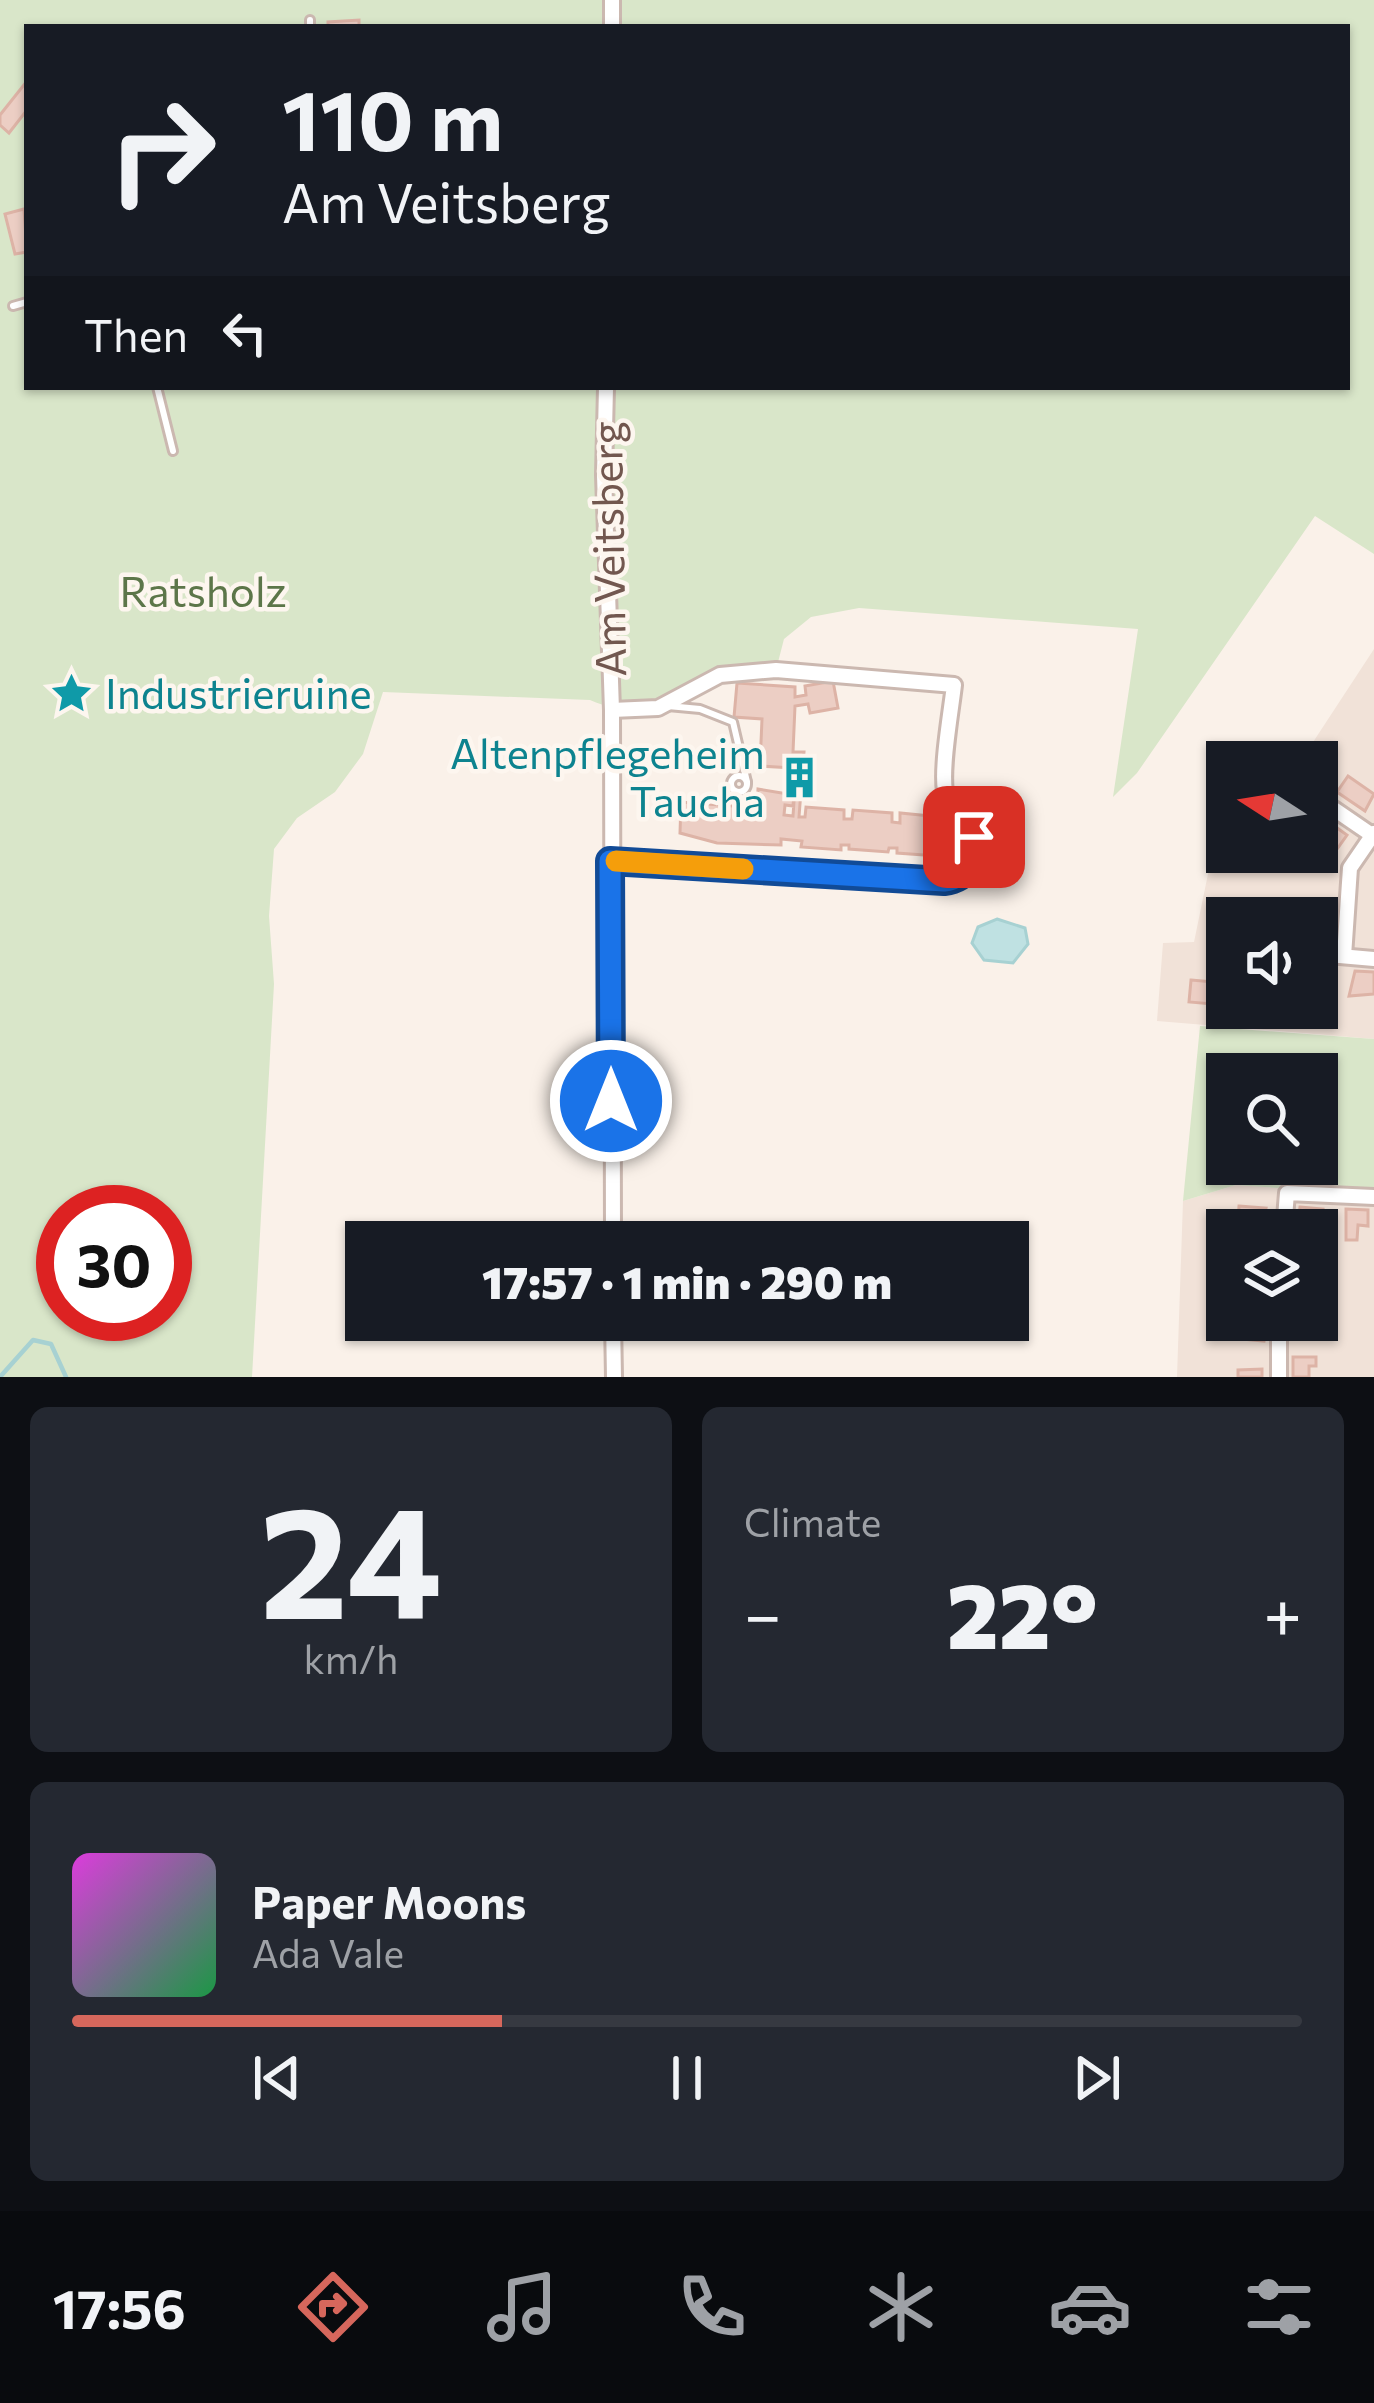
<!DOCTYPE html>
<meta charset="utf-8">
<style>
body{margin:0;font-family:Commissioner,sans-serif;background:#242831;color:#f1f3f6;height:100vh;display:flex;flex-direction:column;font-size:45px;white-space:nowrap}
*{box-sizing:border-box;margin:0}
p{font-size:39px;color:#9ea1a6}
.icon{flex:none;width:66px;height:66px;fill:none;stroke:currentColor;stroke-width:2;stroke-linecap:round;stroke-linejoin:round}
.map{position:relative;height:1377px;overflow:hidden}
.side{display:flex;flex-direction:column;gap:30px;padding:30px;background:#0d0f14;flex:1}
.side>*{flex:none}
.banner{position:absolute;left:24px;top:24px;width:1326px;height:366px;border-radius:0px;box-shadow:0 3px 9px #0004;background:#171b24;color:#f1f3f6;overflow:hidden}
.needle{width:78px;rotate:282deg}
.buttons{position:absolute;left:1206px;top:741px;display:grid;gap:24px}
.buttons a{display:grid;place-items:center;width:132px;height:132px;border-radius:0px;background:#171b24;box-shadow:0 3px 9px #0004;font-size:60px}
.speed{position:absolute;left:36px;top:1185px;display:flex;gap:24px;font-size:60px;font-weight:700;text-align:center}
.speed>*{display:grid;place-content:center;width:156px;height:156px;border-radius:50%;background:#171b24;box-shadow:0 3px 9px #0004;line-height:1}
.speed .limit{border:18px solid #d22;background:#fff;color:#111}
.pin{position:absolute;display:grid;place-items:center;width:102px;height:102px;color:#fff;margin:-51px;border-radius:24px;box-shadow:0 6px 18px #0006}
.me{position:absolute;width:132px;margin:-66px;rotate:0deg;stroke-linejoin:round;filter:drop-shadow(0 0 9px #0008)}
.turn{display:flex;align-items:center;gap:42px;height:252px;padding:0 60px;font-size:54px}
.turn .icon{width:156px;height:156px;stroke-width:2.5}
.turn b{display:block;font-size:84px;line-height:102px}
.then{display:flex;align-items:center;height:114px;padding:0 60px;background:#0003;gap:24px;font-size:45px}
.big{font-size:90px;font-weight:800;line-height:1.1}
.side .card{flex:1;display:flex;flex-direction:column;justify-content:center;gap:18px;min-width:0;padding:0 42px;border-radius:18px;background:#242831}
.side .dial{align-items:center;gap:0}
.dial b{font-size:156px;line-height:1}
.song{display:flex;align-items:center;gap:36px}
.cover{width:144px;height:144px;border-radius:18px;background:linear-gradient(135deg,hsl(300 70% 55%),hsl(140 70% 35%))}
.played{height:12px;border-radius:6px;background:linear-gradient(90deg,#d6675c 35%,#363941 35%)}
.keys{display:flex;justify-content:space-around;direction:ltr}
.heat{display:flex;justify-content:space-between;align-items:center;font-size:66px;direction:ltr}
.side .tiles{flex:1;display:grid;gap:30px;grid-template-columns:1fr 1fr}
.card:last-child{grid-column:span 2}
.trip{position:absolute;left:345px;top:1221px;width:684px;height:120px;border-radius:0px;background:#171b24;box-shadow:0 3px 9px #0004;font-weight:800;line-height:120px;text-align:center}
.menu{display:flex;height:192px;justify-content:space-around;align-items:center;background:#090b0e;color:#9ea1a6}
.menu .icon{width:84px;height:84px}
.menu .active{color:#d6675c}
.menu b{font-size:54px;color:#f1f3f6}
.map>svg:first-child{display:block}
</style>
<div class="map">
<svg width="1374" height="1377" viewBox="0 0 1374 1377">
<rect width="100%" height="100%" fill="#faf1e9"/>
<!-- residential -->
<g fill="#f1e2d8" fill-rule="evenodd">
<path d="M1374,649v390l-217,-18 6,-78 31,-1 21,-102 12,1v11h90v-90h-17zM1227,918h90v90h-90z"/>
<path d="M1236,1185l138,10v182h-197l6,-176zM1227,1230h90v90h-90z"/>
</g>
<!-- green -->
<g fill="#d9e6c9" fill-rule="evenodd">
<path d="M0,0h1374v554l-59,-38 -178,257 -24,24 25,-168 -279,-21 -48,9 -27,22 -8,31c-19,2 -42,0 -59,7 -50,18 -67,49 -127,23l-207,-8 -20,62 -28,38 -38,26 -23,31 -5,67 5,68 -22,393h-252zM27,27h1320v360h-1320zM63,1212h102v102h-102z"/>
<path d="M1200,1026l174,13v156l-138,-10 -53,16zM1227,1074h90v90h-90z"/>
</g>
<!-- water -->
<path fill="#bfe1e2" stroke="#a7d1d2" stroke-width="3" d="M997,919l28,9 3,16 -15,19 -29,-3 -12,-17 6,-16z"/>
<g fill="none" stroke-linecap="round" stroke-linejoin="round">
<!-- stream -->
<path stroke="#a7d1d2" stroke-width="4.5" d="M0,1377l33,-37 18,4 15,33"/>
</g>
<!-- building -->
<g fill="#eccec4" stroke="#ddb3a6" stroke-width="3">
<path d="M359,20v7h-31v-5z"/>
<path d="M27,81v29l-18,23 -9,-8v-10z"/>
<path d="M24,209l3,43 -12,2 -10,-40z"/>
<path d="M833,681l5,27 -28,5 -2,-9 -13,2 -2,46h11l-5,65h6l1,-10 38,3v9h8l1,-9 39,3v9l8,1v-10l41,4 -1,10 10,1 -2,24 -10,-2 -1,6 -40,-3v-5h-8l-1,4 -39,-3v-4h-8v5l-40,-3 1,-6 -21,-2v6l-64,-2 -37,-10 1,-31 76,6 1,-19 36,6 -1,11 -8,-1 -1,10 9,1 4,-58h-5v10l-32,-2 2,-47 -28,-2 3,-34 58,4v10l11,-2 -1,-9z"/>
<path d="M1348,776l26,18 -9,17 -28,-19z"/>
<path d="M1324,778l9,6 -5,14 -11,-8z"/>
<path d="M1320,816l13,9 -12,17 -4,-2z"/>
<path d="M1333,825l14,10 -12,17 -14,-10z"/>
<path d="M1249,909l27,2 -1,7h-27z"/>
<path d="M1317,920l10,1 -1,15 -9,-1z"/>
<path d="M1317,969l16,1 -2,22 -14,-1z"/>
<path d="M1355,971l19,1v22l-25,2z"/>
<path d="M1191,980l23,2 -2,22 -23,-2z"/>
<path d="M1239,1206l27,2 -1,4 7,1 -1,17h-40l1,-8 6,1z"/>
<path d="M1300,1207l23,2 -3,27 -3,-6h-20z"/>
<path d="M1346,1209l22,1v16l-10,-1 -1,15h-11z"/>
<path d="M1241,1320h25l-2,21 -21,-2z"/>
<path d="M1295,1320h21l-1,16h-21z"/>
<path d="M1293,1357h23v9h-7v11h-16z"/>
<path d="M1262,1369v8h-24v-7z"/>
</g>
<g fill="none" stroke-linecap="round" stroke-linejoin="round">
<defs>
<g id="lane">
<path d="M310,20v7"/>
<path d="M13,306l14,-4"/>
<path d="M157,387l16,64"/>
<path d="M668,706l32,3 33,13 14,60"/>
<circle cx="739" cy="784" r="8"/>
</g>
<g id="street">
<path d="M612,27v-27"/>
<path d="M606,387l-2,88 8,235 1,532"/>
<path d="M1331,807l41,28"/>
<path d="M610,861l333,20c11,-1 19,-4 25,-13 23,-33 -18,-49 -23,-77 -4,-24 6,-80 9,-106l-178,-15 -56,5 -62,33 -46,2"/>
<path d="M1317,954l57,5"/>
<path d="M1344,956l6,-88 24,-35"/>
<path d="M1284,1230l3,-37 87,4"/>
<path d="M613,1320l1,57"/>
<path d="M1279,1377v-57"/>
</g>
</defs>
<!-- lane casing -->
<use href="#lane" stroke="#cbb8b0" stroke-width="12"/>
<!-- street casing -->
<use href="#street" stroke="#cbb8b0" stroke-width="20"/>
<!-- lane -->
<use href="#lane" stroke="#fff" stroke-width="6"/>
<!-- street -->
<use href="#street" stroke="#fff" stroke-width="14"/>
</g>
<g fill="none" stroke-linecap="round" stroke-linejoin="round">
<defs>
<path id="route" d="M611,1101l-1,-240 334,20c24,-3 31,-21 30,-44"/>
</defs>
<!-- route casing -->
<use href="#route" stroke="#114b97" stroke-width="30"/>
<!-- route -->
<use href="#route" stroke="#1a73e8" stroke-width="21"/>
<!-- slow -->
<path stroke="#f59e0b" stroke-width="21" d="M616,861l127,8"/>
</g>
<!-- icons -->
<defs>
<symbol id="sight-bare" viewBox="-9 -9 18 18"><path d="M0-6L1.8-2.2L6-1.7L2.9 1.2L3.7 5.4L0 3.3L-3.7 5.4L-2.9 1.2L-6-1.7L-1.8-2.2Z" fill="#0f9aa8" stroke="#fdf6ef" stroke-width="2.5" paint-order="stroke"/></symbol>
<symbol id="building-bare" viewBox="-9 -9 18 18"><path d="M-4-6H4V6H1V3H-1V6H-4ZM-2.5-4.3h1.7v1.8h-1.7ZM.8-4.3h1.7v1.8H.8ZM-2.5-1h1.7V.8h-1.7ZM.8-1h1.7V.8H.8Z" fill="#0f9aa8" stroke="#fdf6ef" stroke-width="2.5" paint-order="stroke"/></symbol>
</defs>
<g fill-rule="evenodd">
<use href="#sight-bare" x="42" y="664" width="59" height="59"/>
<use href="#building-bare" x="770" y="748" width="59" height="59"/>
</g>
<g text-anchor="middle" stroke-width="9" stroke-linejoin="round" paint-order="stroke">
<!-- street labels -->
<g font-size="42" fill="#72574f" stroke="#fdf6ef">
<text transform="translate(609 549) rotate(-91)" y="15">Am Veitsberg</text>
</g>
<!-- park labels -->
<g font-size="42" fill="#5c7649" stroke="#fdf6ef">
<text x="203" y="607">Ratsholz</text>
</g>
<!-- culture labels -->
<g font-size="42" fill="#0d838f" stroke="#fdf6ef" text-anchor="start">
<text x="105" y="709">Industrieruine</text>
<text x="765" y="769" text-anchor="end">Altenpflegeheim<tspan x="765" dy="48">Taucha</tspan></text>
</g>
</g>
</svg>
<div class="buttons">
<a><svg class="needle" viewBox="-14 -14 28 28"><path d="M0-13l5 13h-10z" fill="#e53935"/><path d="M0 13l5-13h-10z" fill="#9ea1a6"/></svg></a>
<a><svg class="icon" aria-label="sound" viewBox="0 0 24 24"><path d="M4 9h4l5-4v14l-5-4H4zM17 9q2 3 0 6"/></svg></a>
<a><svg class="icon" aria-label="search" viewBox="0 0 24 24"><circle cx="10" cy="10" r="6"/><path d="M15 15l6 6"/></svg></a>
<a><svg class="icon" aria-label="layers" viewBox="0 0 24 24"><path d="M12 4l9 5-9 5-9-5zM3 14l9 5 9-5"/></svg></a>
</div>
<div class="speed"><div class="limit">30</div></div>
<div class="pin" style="left:974px;top:837px;background:#d93025"><svg class="icon" aria-label="arrive" viewBox="0 0 24 24"><path d="M6 21V4h12l-3 4 3 4H6"/></svg></div>
<svg class="me" style="left:611px;top:1101px" viewBox="-20 -20 40 40"><circle r="17" fill="#1a73e8" stroke="#fff" stroke-width="3"/><path d="M0-11L8 9 0 5-8 9z" fill="#fff"/></svg>
<div class="trip">17:57 · 1 min · 290 m</div>
<div class="banner">
<div class="turn"><svg class="icon" aria-label="right" viewBox="0 0 24 24"><path d="M7 20v-9h11M14 6l5 5-5 5"/></svg><div><b>110 m</b>Am Veitsberg</div></div>
<div class="then">Then<svg class="icon" aria-label="left" viewBox="0 0 24 24"><path d="M17 20v-9H6M10 6l-5 5 5 5"/></svg></div>
</div>
</div>
<section class="side">
<div class="tiles">
<div class="card dial"><b>24</b><p>km/h</p></div>
<div class="card"><p>Climate</p>
<div class="heat"><a>−</a><b class="big">22°</b><a>+</a></div>
</div>
<div class="card">
<div class="song"><i class="cover"></i><div><b>Paper Moons</b><p>Ada Vale</p></div></div>
<div class="played"></div>
<div class="keys"><svg class="icon" aria-label="previous" viewBox="0 0 24 24"><path d="M18 5L8 12l10 7zM5 5v14"/></svg><svg class="icon" aria-label="pause" viewBox="0 0 24 24"><path d="M8 5v14M16 5v14"/></svg><svg class="icon" aria-label="next" viewBox="0 0 24 24"><path d="M6 5l10 7-10 7zM19 5v14"/></svg></div>
</div>
</div>
</section>
<nav class="menu">
<b>17:56</b>
<svg class="icon active" aria-label="directions" viewBox="0 0 24 24"><path d="M12 3l9 9-9 9-9-9zM9 14v-3h6M13 9l2 2-2 2"/></svg>
<svg class="icon" aria-label="music" viewBox="0 0 24 24"><path d="M9 18V5l10-2v13"/><circle cx="6" cy="18" r="3"/><circle cx="16" cy="16" r="3"/></svg>
<svg class="icon" aria-label="phone" viewBox="0 0 24 24"><path d="M5 4h4l2 5-3 2q2 4 5 5l2-3 5 2v4C11 20 4 13 5 4z"/></svg>
<svg class="icon" aria-label="climate" viewBox="0 0 24 24"><path d="M12 3v18M4 7l16 10M4 17L20 7"/></svg>
<svg class="icon" aria-label="car" viewBox="0 0 24 24"><path d="M5 17H2v-5l4-1 3-4h7l3 4 3 1v5h-3M9 17h6M6 11h13"/><circle cx="7" cy="17" r="2"/><circle cx="17" cy="17" r="2"/></svg>
<svg class="icon" aria-label="filters" viewBox="0 0 24 24"><path d="M4 7h16M4 17h16"/><circle cx="9" cy="7" r="2"/><circle cx="15" cy="17" r="2"/></svg>
</nav>
